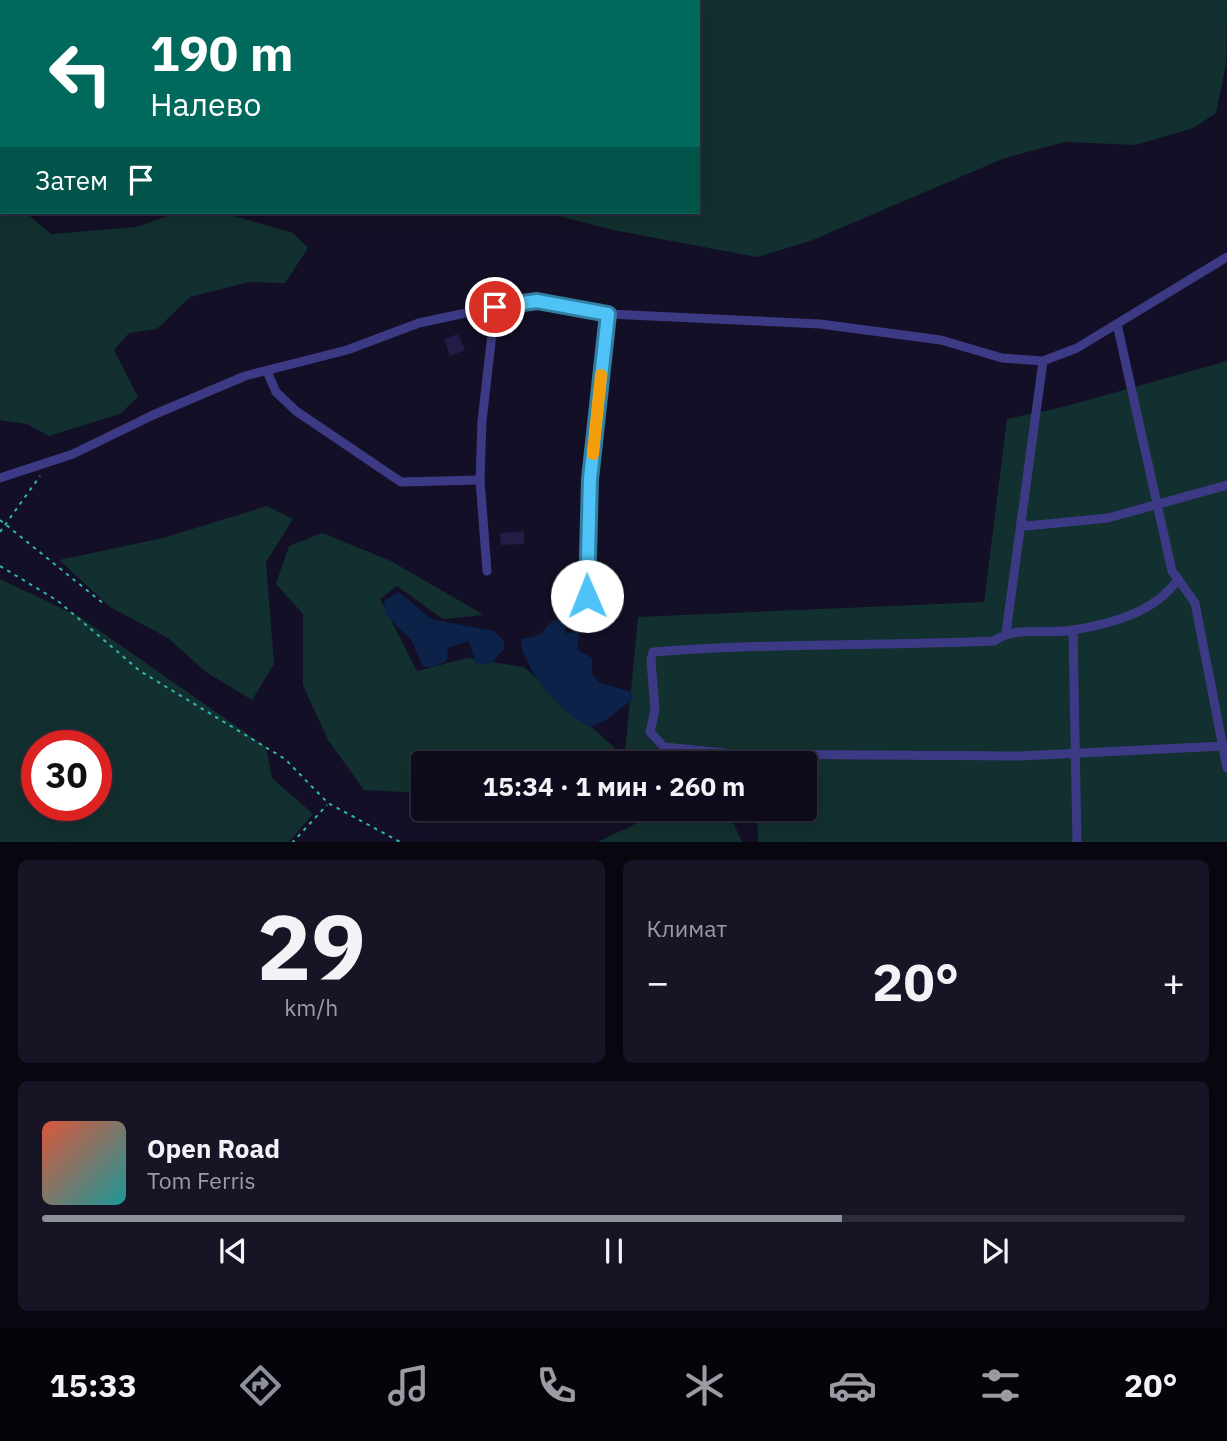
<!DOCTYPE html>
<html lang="ru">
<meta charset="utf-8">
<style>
body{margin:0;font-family:"IBM Plex Sans",sans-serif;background:#171425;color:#f1f3f6;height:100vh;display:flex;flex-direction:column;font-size:26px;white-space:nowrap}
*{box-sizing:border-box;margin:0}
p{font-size:23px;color:#9b9ba3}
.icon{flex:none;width:38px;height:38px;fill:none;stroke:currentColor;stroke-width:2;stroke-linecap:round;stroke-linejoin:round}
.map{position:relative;height:842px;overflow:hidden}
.panel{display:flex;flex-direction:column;gap:18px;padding:18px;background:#08060f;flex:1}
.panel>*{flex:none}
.hud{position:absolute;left:0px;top:0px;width:700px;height:214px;box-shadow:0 4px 18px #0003,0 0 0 2px #2e2b3b;background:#00695c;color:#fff;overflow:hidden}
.speed{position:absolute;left:21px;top:730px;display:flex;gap:14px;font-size:35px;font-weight:700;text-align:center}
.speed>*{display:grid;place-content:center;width:91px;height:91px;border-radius:50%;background:#0e0b1c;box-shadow:0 4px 18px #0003,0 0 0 2px #2e2b3b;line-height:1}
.speed .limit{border:10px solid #d22;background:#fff;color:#111}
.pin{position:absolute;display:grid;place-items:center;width:60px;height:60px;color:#fff;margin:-30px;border:4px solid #fff;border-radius:50%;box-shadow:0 2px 7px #0007}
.me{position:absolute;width:77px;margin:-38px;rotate:359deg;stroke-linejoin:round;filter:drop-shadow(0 0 5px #0008)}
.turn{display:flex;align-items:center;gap:24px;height:147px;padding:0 35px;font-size:32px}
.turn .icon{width:91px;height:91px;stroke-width:2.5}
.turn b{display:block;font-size:49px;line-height:60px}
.then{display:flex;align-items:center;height:66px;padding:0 35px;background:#0003;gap:14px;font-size:26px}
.big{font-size:52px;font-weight:700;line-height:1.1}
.panel .widget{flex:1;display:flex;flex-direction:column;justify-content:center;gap:10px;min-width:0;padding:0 24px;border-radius:10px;background:#171425}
.panel .dial{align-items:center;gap:0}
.dial b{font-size:91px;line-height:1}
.song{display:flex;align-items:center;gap:21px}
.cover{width:84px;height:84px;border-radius:10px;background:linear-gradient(135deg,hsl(10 70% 55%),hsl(180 70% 35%))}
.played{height:7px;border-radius:4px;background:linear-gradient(90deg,#8c9099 70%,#2e2b3b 70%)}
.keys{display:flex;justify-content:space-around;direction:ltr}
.heat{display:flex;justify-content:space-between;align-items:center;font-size:38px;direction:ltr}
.panel .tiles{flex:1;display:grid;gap:18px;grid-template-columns:1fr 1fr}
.widget:last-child{grid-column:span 2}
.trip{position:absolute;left:411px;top:751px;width:406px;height:70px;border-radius:7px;background:#0e0b1c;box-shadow:0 4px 18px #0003,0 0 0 2px #2e2b3b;font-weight:700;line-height:70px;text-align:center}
.menu{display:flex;height:112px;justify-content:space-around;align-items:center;background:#06040b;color:#9b9ba3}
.menu .icon{width:49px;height:49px}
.menu .on{color:#8c9099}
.menu b{font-size:32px;color:#f1f3f6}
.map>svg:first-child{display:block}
</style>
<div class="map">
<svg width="1227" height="843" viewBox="0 0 1227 843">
<rect width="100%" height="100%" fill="#130f26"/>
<!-- green -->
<g fill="#12302f" fill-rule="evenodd">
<path d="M679,0h548l-1,64 -10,49 -23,15 -57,17 -71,-3 -60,16 -195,83 -53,16 -144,-27 -70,-18h155v-210z"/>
<path d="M0,185l2,27h23l26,22 85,-7 43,-15h18l31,2 65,19 15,15 -23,35 -36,-1 -59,15 -33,32 -28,4 -15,17 24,47 -18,17 -71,22 -22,-12 -27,-4z"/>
<path d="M1227,361v481h-469l-1,-33 48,-1v-45h-181l14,-146 346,-15 23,-183 56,-12z"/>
<path d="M267,506l26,13 -27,43 8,102 -22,36 -46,-28 -38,-34 -58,-31 -51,-47 104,-22z"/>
<path d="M322,533l69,28 93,54 -41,4 -46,-33 -17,13 37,72 50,-13 57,9 91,81 -17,15h-174l-1,30 -59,-3 -36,-50 -25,-55v-71l-27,-30 13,-38z"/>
<path d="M0,579l80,38 186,130 6,31 41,36 -24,28h-289zM37,746h59v59h-59z"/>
<path d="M656,809h71l15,33h-145l49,-23z"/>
</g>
<!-- water -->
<g fill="#0c2248">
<path d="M399,592l32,27 63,12 10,10v8l-13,14 -14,2 -9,-24 -20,7 -1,13 -11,5 -13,1 -11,-26 -27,-27 -1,-13z"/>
<path d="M553,620h8l4,4 1,9 11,-1 2,3 -2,14 15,9v17l8,8 32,9 2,6 -28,22 -15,7c-27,-9 -70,-60 -70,-88l19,-4z"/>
</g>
<!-- building -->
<g fill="#241b47">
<path d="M458,334l7,16 -15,6 -6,-17z"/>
<path d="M524,531v13l-23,1 -1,-12z"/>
</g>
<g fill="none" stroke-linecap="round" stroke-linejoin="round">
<!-- path -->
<g stroke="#2fb8b0" stroke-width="2" stroke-dasharray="3.5 5" stroke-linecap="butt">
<path d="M473,2l2,-2"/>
<path d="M0,136h2"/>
<path d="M0,520l104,84"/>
<path d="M0,532l40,-56"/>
<path d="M0,566l58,35 82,70 145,88 43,44 74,40"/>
<path d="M292,843l35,-38"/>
</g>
<!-- street -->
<g stroke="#3d3a85" stroke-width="9">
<path d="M1117,324l55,247 6,8c-22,33 -67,45 -105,51 -27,5 -56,-5 -79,11 -114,5 -228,2 -341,11l-2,8 4,50 -5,22 14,15 72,7 285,2 202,-10"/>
<path d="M267,371l9,21 20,19 105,71 79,-2"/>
<path d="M0,478l73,-24 80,-39 92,-39 102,-26 72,-27 98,-21 20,-1 71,13 212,10 121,16 61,18 41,3 34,-13 150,-91"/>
<path d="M1021,521l5,5 82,-8 119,-33"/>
<path d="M487,571l-7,-91 2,-59 13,-114"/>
<path d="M1178,579l17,24 32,165"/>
<path d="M587,596l3,-117 18,-165"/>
<path d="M1073,630l4,213"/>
<path d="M1006,633l37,-272"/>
</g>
</g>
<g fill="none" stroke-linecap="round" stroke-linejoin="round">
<defs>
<path id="route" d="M495,307l42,-6 71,13 -18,165 -3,117"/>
</defs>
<!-- route casing -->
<use href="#route" stroke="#337fa1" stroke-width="18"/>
<!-- route -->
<use href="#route" stroke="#4fc3f7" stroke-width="12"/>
<!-- slow -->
<path stroke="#f59e0b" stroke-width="12" d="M593,454l8,-79"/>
</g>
</svg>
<div class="speed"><div class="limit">30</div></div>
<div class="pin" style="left:495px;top:307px;background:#d93025"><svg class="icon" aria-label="arrive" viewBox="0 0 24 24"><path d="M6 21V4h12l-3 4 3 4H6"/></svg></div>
<svg class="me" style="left:587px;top:596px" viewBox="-20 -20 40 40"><circle r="19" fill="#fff"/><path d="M0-13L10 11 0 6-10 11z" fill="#4fc3f7"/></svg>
<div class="trip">15:34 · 1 мин · 260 m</div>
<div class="hud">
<div class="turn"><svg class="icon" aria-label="left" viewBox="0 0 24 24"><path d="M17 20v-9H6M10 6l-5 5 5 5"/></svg><div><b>190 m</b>Налево</div></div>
<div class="then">Затем<svg class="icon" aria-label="arrive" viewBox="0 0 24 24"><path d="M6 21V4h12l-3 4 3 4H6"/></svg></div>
</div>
</div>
<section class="panel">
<div class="tiles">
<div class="widget dial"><b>29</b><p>km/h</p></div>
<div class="widget"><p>Климат</p>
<div class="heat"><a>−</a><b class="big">20°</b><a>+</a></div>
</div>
<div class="widget">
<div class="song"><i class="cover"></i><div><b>Open Road</b><p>Tom Ferris</p></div></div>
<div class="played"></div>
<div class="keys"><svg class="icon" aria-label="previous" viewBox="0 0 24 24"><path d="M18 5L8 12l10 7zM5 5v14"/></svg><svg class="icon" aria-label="pause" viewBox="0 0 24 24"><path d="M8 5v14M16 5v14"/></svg><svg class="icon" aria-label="next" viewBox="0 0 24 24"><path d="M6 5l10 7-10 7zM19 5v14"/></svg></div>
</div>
</div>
</section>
<nav class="menu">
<b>15:33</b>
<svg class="icon on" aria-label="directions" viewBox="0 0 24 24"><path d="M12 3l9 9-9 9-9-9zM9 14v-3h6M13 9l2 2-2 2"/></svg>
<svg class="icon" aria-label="music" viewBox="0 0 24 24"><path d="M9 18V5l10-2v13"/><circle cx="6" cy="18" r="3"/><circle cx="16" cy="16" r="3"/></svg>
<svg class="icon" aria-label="phone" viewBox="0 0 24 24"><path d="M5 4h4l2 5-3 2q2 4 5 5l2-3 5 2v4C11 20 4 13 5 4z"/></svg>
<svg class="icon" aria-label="climate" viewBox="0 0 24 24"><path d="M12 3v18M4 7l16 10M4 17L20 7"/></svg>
<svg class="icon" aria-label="car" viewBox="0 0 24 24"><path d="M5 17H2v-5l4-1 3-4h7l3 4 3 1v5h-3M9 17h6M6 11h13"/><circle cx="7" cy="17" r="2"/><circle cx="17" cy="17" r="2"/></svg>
<svg class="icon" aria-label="filters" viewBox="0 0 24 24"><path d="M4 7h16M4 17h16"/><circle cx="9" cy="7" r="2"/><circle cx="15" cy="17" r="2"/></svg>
<b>20°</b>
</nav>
